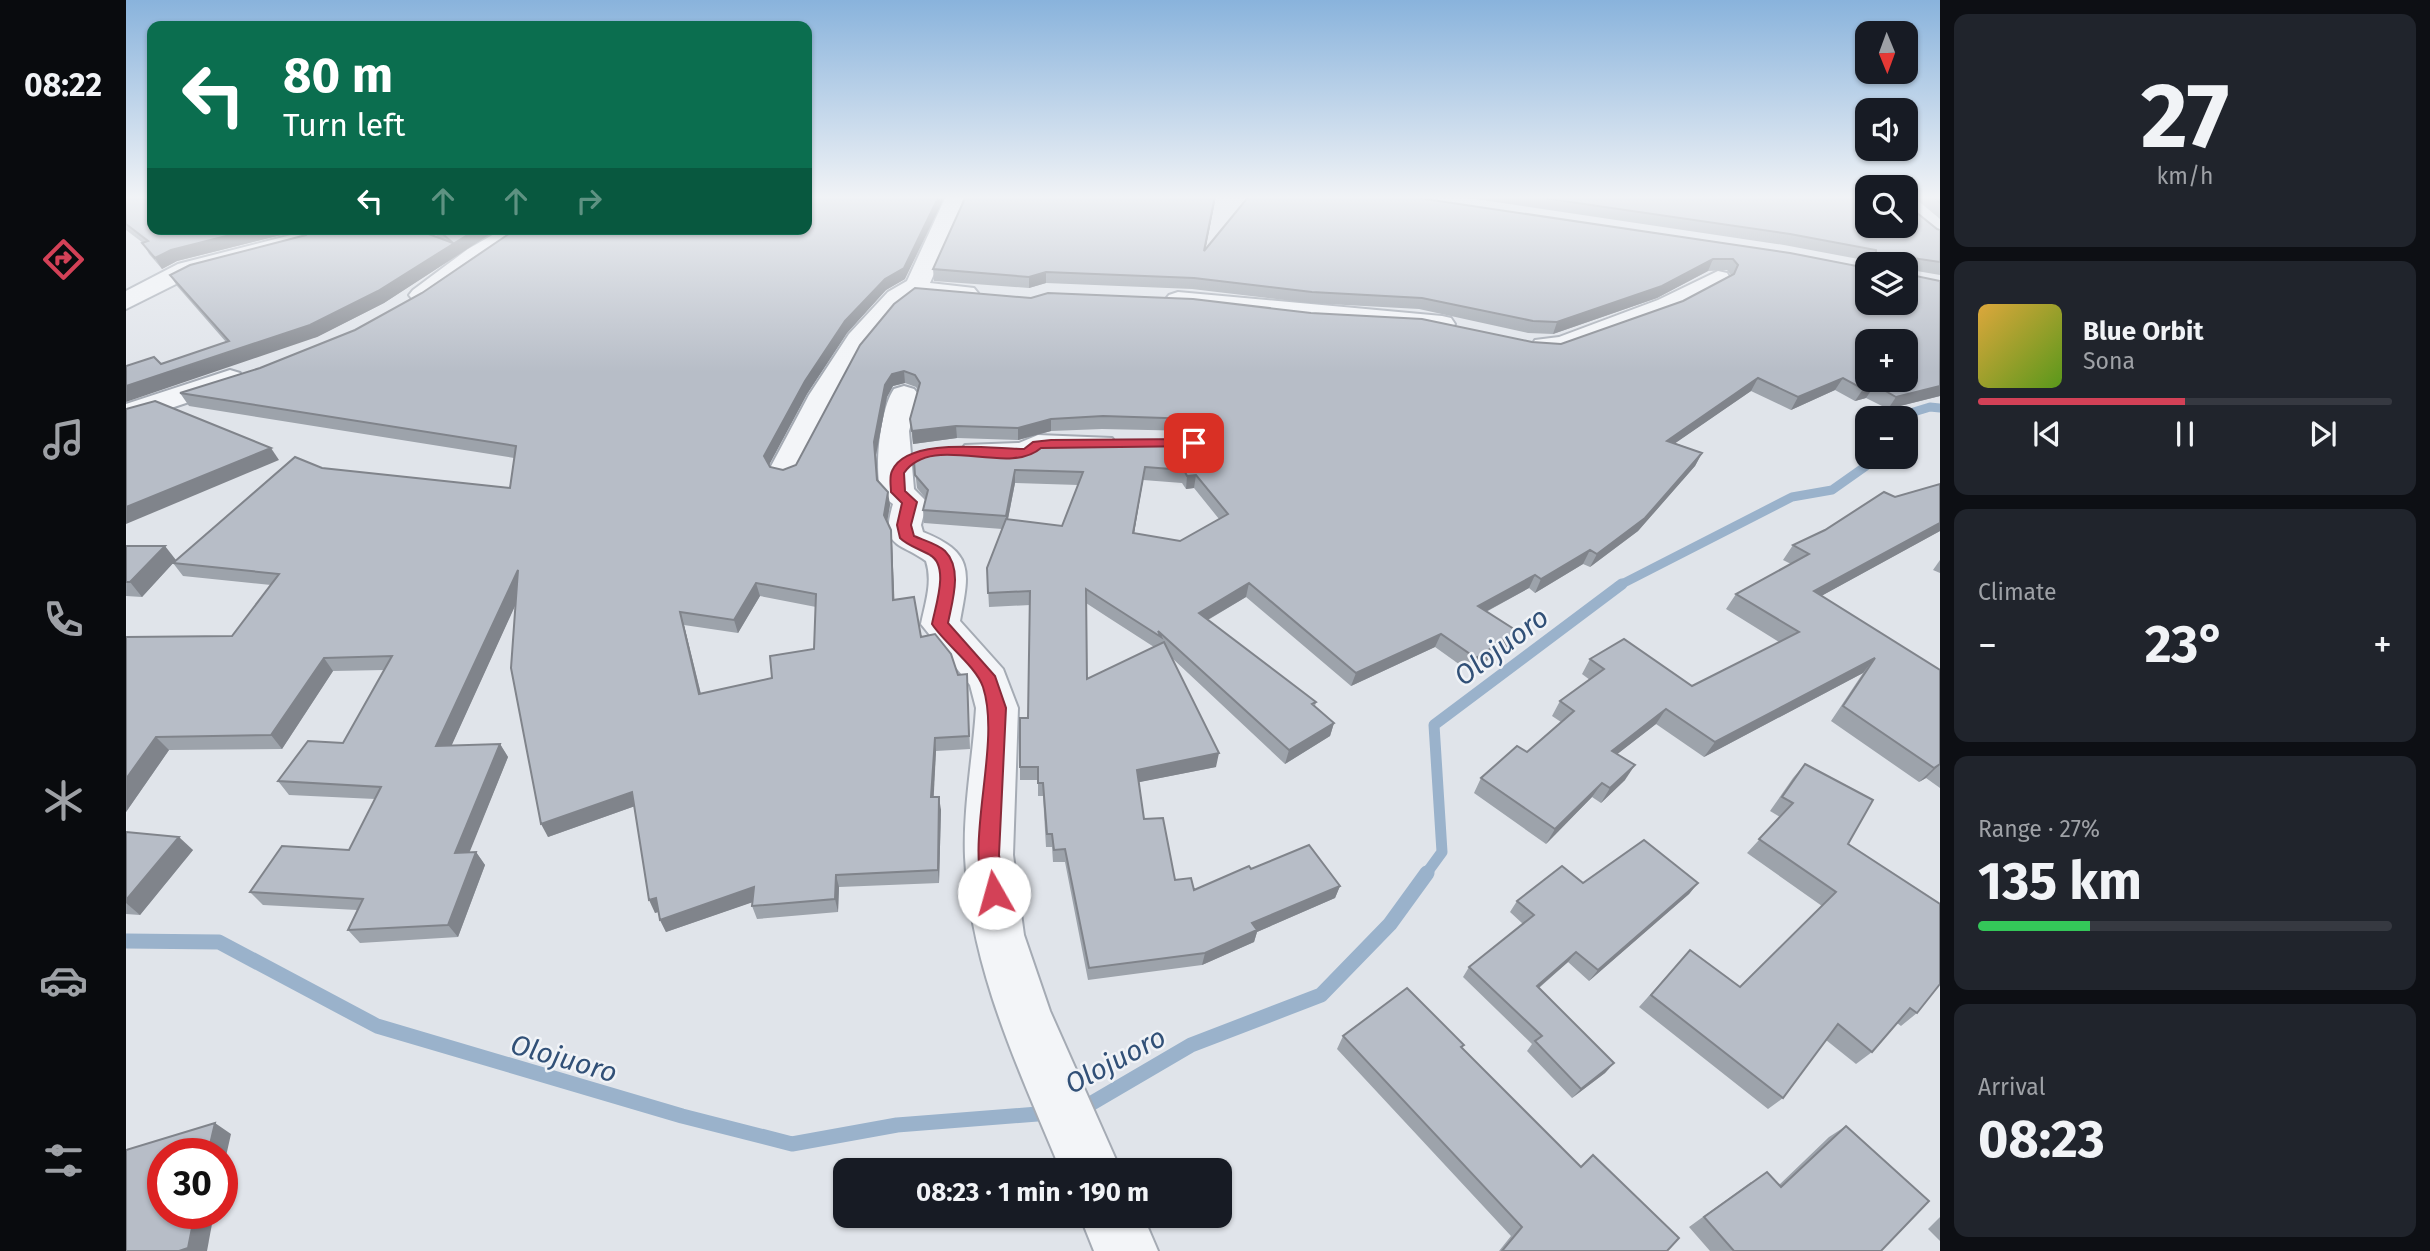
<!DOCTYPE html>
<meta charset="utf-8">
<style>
body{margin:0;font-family:"Fira Sans",sans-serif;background:#20242c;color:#f1f3f6;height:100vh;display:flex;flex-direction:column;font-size:26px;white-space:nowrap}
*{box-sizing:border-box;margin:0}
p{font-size:23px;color:#9ea1a6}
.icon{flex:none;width:38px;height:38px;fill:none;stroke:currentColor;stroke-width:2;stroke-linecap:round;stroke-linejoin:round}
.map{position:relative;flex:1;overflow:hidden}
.details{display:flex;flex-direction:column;gap:14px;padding:14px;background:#0d0f14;width:490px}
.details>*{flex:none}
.guide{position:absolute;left:21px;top:21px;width:665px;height:214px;border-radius:14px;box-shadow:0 2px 5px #0004;background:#0b6e4f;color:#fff;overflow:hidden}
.needle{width:46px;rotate:179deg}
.tools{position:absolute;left:1729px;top:21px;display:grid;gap:14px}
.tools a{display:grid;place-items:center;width:63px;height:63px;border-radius:14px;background:#171b24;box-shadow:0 2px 5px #0004;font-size:35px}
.speed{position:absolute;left:21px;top:1138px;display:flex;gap:14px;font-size:35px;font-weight:700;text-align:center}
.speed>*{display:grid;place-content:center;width:91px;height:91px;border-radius:50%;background:#171b24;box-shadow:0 2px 5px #0004;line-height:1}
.speed .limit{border:10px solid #d22;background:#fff;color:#111}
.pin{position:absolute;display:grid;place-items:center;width:60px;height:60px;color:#fff;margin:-30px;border-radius:14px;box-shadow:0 4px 10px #0006}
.me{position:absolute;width:77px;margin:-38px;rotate:353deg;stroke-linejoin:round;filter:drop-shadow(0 0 5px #0008)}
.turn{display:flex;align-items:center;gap:24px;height:147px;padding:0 21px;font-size:32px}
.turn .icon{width:91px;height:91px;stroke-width:2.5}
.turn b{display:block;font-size:49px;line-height:60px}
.lanes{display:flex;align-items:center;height:66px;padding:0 21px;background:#0003;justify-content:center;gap:35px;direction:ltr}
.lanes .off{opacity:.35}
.big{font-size:52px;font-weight:700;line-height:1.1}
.details .widget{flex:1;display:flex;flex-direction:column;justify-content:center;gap:10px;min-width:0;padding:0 24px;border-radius:14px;background:#20242c}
.details .dial{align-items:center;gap:0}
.dial b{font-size:91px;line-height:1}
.song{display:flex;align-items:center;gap:21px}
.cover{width:84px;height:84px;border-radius:10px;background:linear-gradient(135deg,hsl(40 70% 55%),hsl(90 70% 35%))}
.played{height:7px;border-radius:4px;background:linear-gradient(90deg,#d34157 50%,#363941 50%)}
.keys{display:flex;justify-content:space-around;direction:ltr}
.heat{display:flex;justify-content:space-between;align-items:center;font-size:38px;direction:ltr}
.charge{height:10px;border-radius:5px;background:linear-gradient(90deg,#34c759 27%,#363941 0)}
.trip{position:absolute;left:707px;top:1158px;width:399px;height:70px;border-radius:14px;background:#171b24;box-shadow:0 2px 5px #0004;font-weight:700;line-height:70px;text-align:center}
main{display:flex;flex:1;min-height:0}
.dock{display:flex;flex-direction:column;width:126px;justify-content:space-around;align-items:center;background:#090b0e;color:#9ea1a6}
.dock .icon{width:49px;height:49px}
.dock .active{color:#d34157}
.dock b{font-size:32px;color:#f1f3f6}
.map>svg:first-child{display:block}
</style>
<main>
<nav class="dock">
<b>08:22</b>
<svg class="icon active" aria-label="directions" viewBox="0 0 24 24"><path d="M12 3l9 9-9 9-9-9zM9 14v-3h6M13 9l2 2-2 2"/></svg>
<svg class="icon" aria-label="music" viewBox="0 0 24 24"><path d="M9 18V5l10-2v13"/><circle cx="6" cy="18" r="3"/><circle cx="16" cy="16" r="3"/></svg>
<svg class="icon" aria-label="phone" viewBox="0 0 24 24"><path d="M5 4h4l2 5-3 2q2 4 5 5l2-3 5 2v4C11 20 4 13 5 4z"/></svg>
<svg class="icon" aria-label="climate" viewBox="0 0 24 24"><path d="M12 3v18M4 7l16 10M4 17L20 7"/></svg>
<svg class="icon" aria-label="car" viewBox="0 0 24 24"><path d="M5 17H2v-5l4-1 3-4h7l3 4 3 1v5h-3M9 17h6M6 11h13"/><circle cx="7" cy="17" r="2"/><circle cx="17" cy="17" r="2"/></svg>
<svg class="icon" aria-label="filters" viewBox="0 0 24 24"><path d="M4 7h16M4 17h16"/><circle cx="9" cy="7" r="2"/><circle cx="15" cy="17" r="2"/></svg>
</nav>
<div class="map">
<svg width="1814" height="1251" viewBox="0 0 1814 1251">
<rect width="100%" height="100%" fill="#e0e4ea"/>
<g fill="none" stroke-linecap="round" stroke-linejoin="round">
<!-- stream-far2 -->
<g stroke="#9ab2cb" stroke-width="9">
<path d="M1768,418l36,-11 10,1"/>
<path d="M1492,586l174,-89 40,-7 34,-24 6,-9"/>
</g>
<!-- stream-far1 -->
<path stroke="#9ab2cb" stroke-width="11" d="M1300,874l16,-22 -8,-127 188,-141"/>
<!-- stream -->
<g stroke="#9ab2cb" stroke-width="15">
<path d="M0,941l93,1 158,84 305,90 110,28 105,-19 153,-12"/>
<path d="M954,1110l111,-65 130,-50 69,-71 37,-51"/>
</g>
<defs>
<g id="minor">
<path d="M820,196h22l-38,87 44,5 4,5 -4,5c-19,5 -41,-6 -59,-1 -7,2 -13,9 -17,13 -50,49 -64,113 -102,167l-11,3 -11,-3 -5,-7 40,-75 40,-61 39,-42 19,-11z"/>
<path d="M170,229h23l2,5 -10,10 -115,30 -70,35v-18l52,-27 117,-30z"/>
<path d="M377,229h28l-47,30 -53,41h-18l-4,-5 4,-5 55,-41z"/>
<path d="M1592,271l9,2 3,5 -3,5 -51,27 -113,43 -28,-1 -4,-6 4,-6 24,-3 99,-37z"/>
<path d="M1052,292l264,24 9,2 4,6 -4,6 -9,2 -273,-27 -4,-5 4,-5z"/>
<path d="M104,370l10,3 4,6 -4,6 -114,38v-19z"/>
<path d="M778,386l10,3 5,6 -10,36 5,58 13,13 -6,23 2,7c52,21 46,40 37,89l43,48 15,39 -5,147 11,80 26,76 71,160h-60c-42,-102 -91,-202 -96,-314 -2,-49 8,-100 11,-149l-6,-23 -49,-61c4,-20 12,-42 5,-63 -28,-20 -46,-13 -33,-57 -4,-3 -10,-7 -12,-12 -7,-23 -1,-83 13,-103z"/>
<path d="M912,435l74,3 5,7 -5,7 -66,2 -19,9 -62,-4 -5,-7 5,-7 54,-2z"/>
<path d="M954,1216h63l15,35h-64z"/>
</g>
</defs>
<!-- minor casing -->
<use href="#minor" stroke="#a5abb4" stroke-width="4"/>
<!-- minor -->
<use href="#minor" fill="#f3f5f8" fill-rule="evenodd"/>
</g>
<!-- wall -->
<g fill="#9da3ab" fill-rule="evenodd">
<path d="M0,196l167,36 -116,29 -15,8 -13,-15 -6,-11 -17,-13z"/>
<path d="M1090,196l-11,53 585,4 77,50 39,-39h-36l-1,-3 -85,-16 -329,-49h485v23l-24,-20 -5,-1v10l26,21 3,1v45l-29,-5v5l29,121 -52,13 -22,-11 -11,3 -20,-11 -44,20 -40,-19 -76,52 27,10 -7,13 -57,65 -48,36 -7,-3 -48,29 -6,-5 -43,24 24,33 -40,27 -35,-25 -84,39 -105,-89 -38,23 108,82 -1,4 19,17 -4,13 -45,28 -113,-106 44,109 -77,15 5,37 31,61 19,10 57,-21 89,17 -5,12 -78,34 -3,10 -52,23 -114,15 -23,-118h-12l-1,-15h-6l-3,-51h-5v-16h-18v-62h8l2,-113 -41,2 -2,-39 15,-39 -78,-6 -1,-13 3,-11 -9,-11 -3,-27 282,-19 11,-2 2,-3 -2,-3 -13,-3 -92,-2 -51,2 -33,9 -61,-2 -44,6 -3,-25 8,-28 -2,-4 -11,-4 -12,3 -6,11 -11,58 2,25 12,25 -3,17 4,8 1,13 2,57 27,37 37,38 9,-1 3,75 -34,2 -3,46 8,13 -2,73 -100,4 -1,25 -81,7 -5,-13v-4l-86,30 -6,-12 -1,-8 -4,1 -20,-107 -87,31 -32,-234 -65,143 49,-2 8,13 -39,95h7l9,13 -27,72 -98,6 -12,-13 9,-20 -94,-5 -13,-13 99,-42 26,-51 -86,-4 -11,-14 65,-38 41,-73 -51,1 -51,78 -113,1 -43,62v-175l106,-1 39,-51 -88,-9 -10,-13 -31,34 -16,-1v-50l50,14 146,-92 188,20 4,-30 -325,-52 -9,-13 80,-25 95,-38 67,-37 483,-14 -19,11 -39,43 -40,61 -38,70 1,3 13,3 13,-5 64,-120 672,-3 29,2 122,-43 48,-26 -4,-5 -19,1 -51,27 -104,36 -25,-1 -109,-24 -110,-6 -117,-14 -146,-6 -17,5 -95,-7 -1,-12zM1017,480l39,3 4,6 8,-1 25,31 -39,22 -46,-8zM889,483l63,2 -16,41 -54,-7zM634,596l56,11 -2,42 -42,29 -71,16 -17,-69 54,8zM960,603l23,15 45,29 -67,32z"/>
<path d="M304,229h68l-114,74 -67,34 -156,27 65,-22 -49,-56 -7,-11 136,-40 134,4z"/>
<path d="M1814,484v47l-119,65 119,74v118l-14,-10 -7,4 -88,-61 32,-48 -159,84 -48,-33 -39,30 8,26 -24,23 -9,-6 -46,47 -72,-51 7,-15 46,-26 34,-30 -9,-6 8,-15 30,-21 -8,-6 8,-15 102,27 87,-44 -53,-33 10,-15 55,-30 -8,-4 10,-15 102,-48z"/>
<path d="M1814,560v13l-7,-3z"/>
<path d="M1679,764l43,80 69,169 -16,13 -4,-3 -25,29 -16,12 -30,-24 -43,58 -15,11 -129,-102 51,-57 50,37 82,-81 -75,-53 33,-36 -10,-6 23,-33z"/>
<path d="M0,832l67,18 -53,65 -14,-1z"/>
<path d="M1457,883h115l-9,11 -100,87 -21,-19 -29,26 75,75 -9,10 -33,25 -45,-47 5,-7 -69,-67 6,-10 54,-43 -13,-12 7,-11z"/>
<path d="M1217,1036l119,12 119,119 12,-12 74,96h-168l12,-15 -174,-187z"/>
<path d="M1720,1126l35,125h-171l-21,-24 62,-45 28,3 50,-48z"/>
<path d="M1814,1217v24l-12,-12z"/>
</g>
<!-- shaded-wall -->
<g fill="#80848b">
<path d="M813,196h6l-40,83 -19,11 -39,43 -40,61 -40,75 -3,-13 41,-75 40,-60z"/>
<path d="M1089,196h1l-13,66 1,-11z"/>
<path d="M128,229h40l-1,3 -116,29 -15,8 -7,-11 16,-8z"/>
<path d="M351,229h21l-114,74 -67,34 -191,65v-16l252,-95z"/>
<path d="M1587,259l-5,12 -51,27 -104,36 4,-12z"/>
<path d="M920,272v11l-17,5v-11z"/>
<path d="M778,371l1,12 -12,3 -6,11 -11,58 2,38 -4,-51 11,-57 7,-11z"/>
<path d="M1632,378l-7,13 -90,62 6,-12z"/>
<path d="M1717,378l-8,12 -44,20 7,-13z"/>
<path d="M1749,385l-9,13 -11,3 8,-12z"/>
<path d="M1814,386v10l-52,13 8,-12z"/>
<path d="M925,419v12l-33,9v-12z"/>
<path d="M830,426l1,12 -44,6 -1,-13z"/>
<path d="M145,448l8,12 -153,64v-17z"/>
<path d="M1576,453l-7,13 -57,65 -48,36 7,-13z"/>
<path d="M1019,467l-2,13 -11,66 1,-13z"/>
<path d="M889,470v13l-9,46v-13z"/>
<path d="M1070,475l-2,13 -8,1 1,-13z"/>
<path d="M762,492l2,13 -4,23 -2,-13z"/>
<path d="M1814,523v8l-137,75 11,-15z"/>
<path d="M765,530l1,13 3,70 -2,-13z"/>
<path d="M39,546l11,14 -34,37 -12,-15z"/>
<path d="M1464,550l-7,14 -48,29 6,-14z"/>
<path d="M392,570l7,14 -80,176 -9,-14z"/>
<path d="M1409,575l-6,13 -57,31 6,-13z"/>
<path d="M630,583l4,13 -22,37 -4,-13z"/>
<path d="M1123,583l-3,14 -49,29 2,-13z"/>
<path d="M554,612l4,13 20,82 -5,-13z"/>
<path d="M1391,631l-7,14 -40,27 6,-14z"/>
<path d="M1315,634l-6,13 -84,39 5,-13z"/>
<path d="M198,658l9,13 -51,78 -11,-14z"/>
<path d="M1749,658l-12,15 -159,84 11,-15z"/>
<path d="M1540,709l-10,15 -54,42 10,-15z"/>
<path d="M1208,723l-4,13 -45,28 4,-14z"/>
<path d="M30,737l13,13 -43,62v-33z"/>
<path d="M809,738l1,13 -3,60 -2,-14z"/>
<path d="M374,744l8,13 -44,109 -9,-13z"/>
<path d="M1093,753l-3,14 -81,16 2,-13z"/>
<path d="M1814,764l-14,14 -7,4 15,-14z"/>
<path d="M1509,765l-10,15 -24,23 9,-15z"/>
<path d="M1476,783l-10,14 -46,47 9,-15z"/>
<path d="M506,792l6,13 -90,32 -7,-13z"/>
<path d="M813,797l2,13 -2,73 -1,-13z"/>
<path d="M53,837l14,13 -53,65 -14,-12v-3z"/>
<path d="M350,852l9,13 -27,72 -10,-12z"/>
<path d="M710,875l3,12 -1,25 -3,-13z"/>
<path d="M1572,883l-9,11 -100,87 9,-11z"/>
<path d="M1214,886l-5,12 -78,34 -3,10 -52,23 3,-12 47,-30z"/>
<path d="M628,887l5,13 -93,32 -6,-12z"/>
<path d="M530,898l7,12 -8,3 -6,-13z"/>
<path d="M1450,952l-8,10 -39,34 8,-10z"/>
<path d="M1488,1063l-9,10 -33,25 9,-9z"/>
<path d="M89,1123l16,11 -9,40v-21h-14z"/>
<path d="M69,1213h19l-7,38h-28z"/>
</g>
<!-- building -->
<g fill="#b7bdc7" stroke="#80848b" stroke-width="2" fill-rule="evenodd">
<path d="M0,196h26v33h102l-83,21 -16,8 -13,-15 6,-2 -22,-17z"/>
<path d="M681,196h132l-35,72 -19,11 -40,42 -40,60 -41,75 6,11 13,3 13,-5 64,-120 34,-41 21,-16 116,10 17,-5 145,6 118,14 111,6 110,23 29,2 122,-43 51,-27 4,-9 -5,-6h-20l-51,27 -105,36 -24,-1 -111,-23 -110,-6 -118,-14 -148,-6 -17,5 -96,-8 33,-73h249l-11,55 45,-55h156l385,57 77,15v35h39v-39h-30v-14l-86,-16 -261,-38h338v30h39v-30h5v12l26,21 3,1v32l-27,-4 -3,3 1,14 29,6v105l-44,11 -21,-12 -12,4 -20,-11 -45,19 -40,-19 -91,63 35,12 -57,65 -48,36 -7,-4 -49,29 -6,-4 -57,31 39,25 -41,27 -35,-24 -85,39 -107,-90 -50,30 117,89 -4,2 22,19 -45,27 -131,-119 3,6 -75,-48 1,90 77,-37 55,111 -82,17 7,49 19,-1 12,62 16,-2 3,12 55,-24 2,3 58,-24 31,41 -88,37 5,7 -52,23 -116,15 -24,-119 -11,1 -2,-16h-5l-4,-51h-5v-16h-18v-49h8l2,-127 -42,2 -1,-25 19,-49 56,7 21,-54 -68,-2 -9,46 -83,-6 5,-20 -13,-15 -1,-14 11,-8 17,-3 85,3 25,-11h144l11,-2 7,-10 -5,-8 -13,-3 -93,-3 -52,3 -33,9 -62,-2 -44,5 -2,-12 10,-36 -5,-8 -11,-4 -12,3 -7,11 -11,57 3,38 11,12 -4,23 7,15 2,70 21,-3 7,40 14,-3 16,20 7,21 9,-1 2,62 -34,2 -4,59h8l-1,73 -102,5 -1,24 -83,7 2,-19 -94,33 -4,-22 -7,2 -17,-108 -91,32 -30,-156 7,-98 -82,176 64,-2 -45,109 21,-1 -28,73 -100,5 15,-31 -113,-7 32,-46 67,4 32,-63 -103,-6 30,-40 35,2 49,-87 -68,2 -53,77 -115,2 -30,42v-142l106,-1 47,-62 -106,-11 122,-106 27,11 188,20 6,-42 -336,-53 80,-25 95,-38 67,-37 94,-64h291zM1741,341h39v39h-39zM1019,467l39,3 3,6 9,-1 32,39 -48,27 -47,-8zM630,583l60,11 -2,55 -44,7 2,22 -73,16 -19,-82 54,8z"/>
<path d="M1806,196h8v7z"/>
<path d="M187,229h102l38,14 -16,-14h40l-99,62 -68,34 -184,61v-20l28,-9 7,7 68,-23 -59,-66 20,-10 116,-30z"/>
<path d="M29,401l116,47 -145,59v-98z"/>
<path d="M1814,484v39l-126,68 126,79v94l-6,4 -91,-62 32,-48 -160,84 -49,-33 -54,42 23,14 -25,23 -8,-5 -47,46 -74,-51 36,-32 10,6 47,-41 -14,-10 44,-32 -14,-10 34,-20 68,47 107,-54 -63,-38 73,-40 -16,-9 32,-15 59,-38 11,5z"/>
<path d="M0,546h39l-35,36h-4z"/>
<path d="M1679,764l68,36 -25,44 92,60v80l-23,29 -7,-5 -38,44 -34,-28 -55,74 -132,-103 39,-45 50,37 96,-95 -77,-53 34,-36 -11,-6z"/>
<path d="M0,832l53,5 -53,63z"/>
<path d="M1518,840l54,43 -100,87 -22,-18 -39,34 77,77 -33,26 -46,-48 7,-5 -73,-69 65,-52 -17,-14 45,-35 21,17z"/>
<path d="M1281,988l57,57 -3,2 120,120 12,-12 86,83 -12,13h-165l20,-24 -179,-191z"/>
<path d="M89,1123l-7,30h-45v60h32l-7,35 -9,3h-53v-101z"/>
<path d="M1720,1126l83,75 -48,50h-147l-30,-34 63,-45 14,15z"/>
</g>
<!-- sky -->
<linearGradient id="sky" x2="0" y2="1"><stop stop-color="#89b3dc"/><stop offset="0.53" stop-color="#f1f3f6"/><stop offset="1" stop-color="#f1f3f6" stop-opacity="0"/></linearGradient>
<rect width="1814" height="372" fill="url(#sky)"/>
<!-- route -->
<path fill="#d34157" stroke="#892a39" stroke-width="2" d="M1068,439l6,4 -2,3 -157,2c-33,29 -109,-16 -137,25l1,18 12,11 -6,23 3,11c9,4 24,8 31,15 18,18 7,51 3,72l47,53 11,32 -7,147 5,38 -3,6 -7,3 -7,-3c-25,-53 15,-153 -4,-212 -7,-21 -38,-43 -51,-63 3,-17 18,-58 -2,-69 -10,-6 -22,-9 -30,-17l-3,-13 5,-22 -11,-11c0,-6 -2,-15 1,-21 15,-35 100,-22 132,-22l9,-7 18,-2z"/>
<g text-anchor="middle" stroke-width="5" stroke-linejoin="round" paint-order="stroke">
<!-- near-water labels -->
<g font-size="28" font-style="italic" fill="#315077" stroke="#f0f3f7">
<text transform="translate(1375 646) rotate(-37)" y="10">Olojuoro</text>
<text transform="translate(438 1058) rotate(16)" y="10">Olojuoro</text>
<text transform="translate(989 1060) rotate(-28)" y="10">Olojuoro</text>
</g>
</g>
</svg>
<div class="tools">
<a><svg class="needle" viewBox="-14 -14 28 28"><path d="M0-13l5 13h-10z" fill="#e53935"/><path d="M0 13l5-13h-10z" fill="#9ea1a6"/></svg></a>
<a><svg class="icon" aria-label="sound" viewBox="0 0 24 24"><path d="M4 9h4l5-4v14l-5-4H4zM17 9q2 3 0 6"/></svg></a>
<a><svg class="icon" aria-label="search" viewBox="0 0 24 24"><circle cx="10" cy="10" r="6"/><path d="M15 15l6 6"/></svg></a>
<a><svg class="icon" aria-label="layers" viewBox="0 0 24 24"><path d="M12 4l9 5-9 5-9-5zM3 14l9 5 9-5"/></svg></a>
<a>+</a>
<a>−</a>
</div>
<div class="speed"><div class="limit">30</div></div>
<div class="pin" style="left:1068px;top:443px;background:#d93025"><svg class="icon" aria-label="arrive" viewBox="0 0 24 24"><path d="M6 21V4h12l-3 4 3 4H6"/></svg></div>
<svg class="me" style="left:868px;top:893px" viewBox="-20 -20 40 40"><circle r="19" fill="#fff"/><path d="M0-13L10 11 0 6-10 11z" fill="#d34157"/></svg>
<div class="trip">08:23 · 1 min · 190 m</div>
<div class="guide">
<div class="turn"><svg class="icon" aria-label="left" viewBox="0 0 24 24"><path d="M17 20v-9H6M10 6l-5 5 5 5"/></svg><div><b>80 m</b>Turn left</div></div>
<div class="lanes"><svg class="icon" aria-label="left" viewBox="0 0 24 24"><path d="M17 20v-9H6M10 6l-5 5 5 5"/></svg><svg class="icon off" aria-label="ahead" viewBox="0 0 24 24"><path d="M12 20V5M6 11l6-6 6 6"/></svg><svg class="icon off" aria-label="ahead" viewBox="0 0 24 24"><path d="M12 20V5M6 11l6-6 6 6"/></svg><svg class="icon off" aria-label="right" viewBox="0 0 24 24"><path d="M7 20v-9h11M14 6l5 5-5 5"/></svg></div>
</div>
</div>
<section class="details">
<div class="widget dial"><b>27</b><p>km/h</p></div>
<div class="widget">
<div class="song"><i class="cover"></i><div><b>Blue Orbit</b><p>Sona</p></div></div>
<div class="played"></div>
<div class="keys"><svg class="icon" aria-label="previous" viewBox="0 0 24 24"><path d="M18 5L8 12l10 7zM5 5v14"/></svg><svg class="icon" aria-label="pause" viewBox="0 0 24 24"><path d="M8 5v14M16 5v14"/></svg><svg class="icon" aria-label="next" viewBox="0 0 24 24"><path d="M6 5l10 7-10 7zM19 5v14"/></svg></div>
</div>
<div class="widget"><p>Climate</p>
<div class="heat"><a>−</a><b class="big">23°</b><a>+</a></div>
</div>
<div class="widget"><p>Range · 27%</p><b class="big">135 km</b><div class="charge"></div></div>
<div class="widget"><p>Arrival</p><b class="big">08:23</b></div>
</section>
</main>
